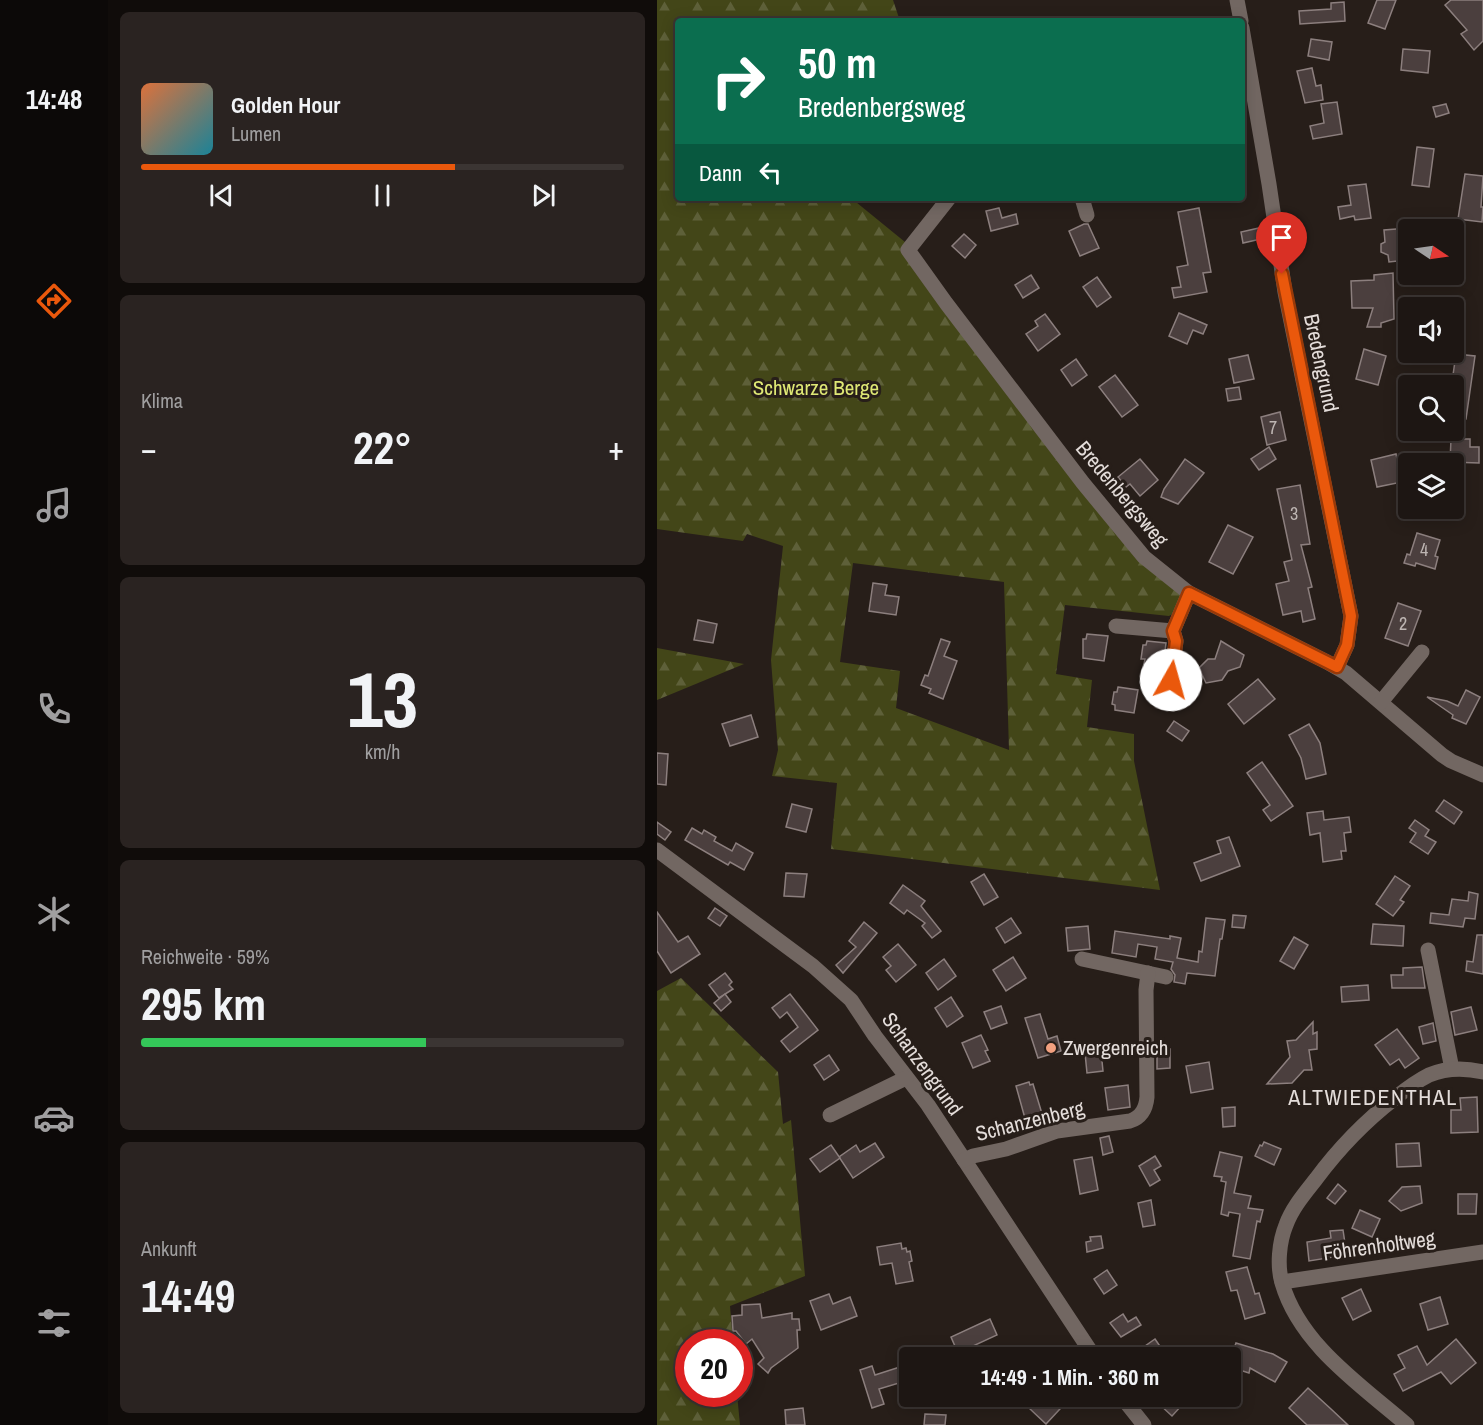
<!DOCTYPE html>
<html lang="de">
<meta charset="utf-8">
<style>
body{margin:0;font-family:"Archivo Narrow",sans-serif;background:#2a2321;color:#f1f3f6;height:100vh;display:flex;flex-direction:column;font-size:22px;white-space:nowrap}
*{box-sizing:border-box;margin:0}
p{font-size:20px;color:#a09fa0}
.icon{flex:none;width:33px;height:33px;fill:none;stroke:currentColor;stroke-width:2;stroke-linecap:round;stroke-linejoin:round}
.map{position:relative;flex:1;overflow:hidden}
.details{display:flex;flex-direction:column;gap:12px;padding:12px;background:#100c0a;width:549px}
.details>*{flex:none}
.top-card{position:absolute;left:18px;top:18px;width:570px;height:183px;border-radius:6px;box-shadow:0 3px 15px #0003,0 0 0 2px #3b3533;background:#0b6e4f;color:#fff;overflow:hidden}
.needle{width:39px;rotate:103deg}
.controls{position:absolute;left:741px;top:219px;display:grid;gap:12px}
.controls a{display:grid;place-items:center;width:66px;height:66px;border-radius:6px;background:#1d1613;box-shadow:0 3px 15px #0003,0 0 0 2px #3b3533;font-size:30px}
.speed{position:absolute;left:18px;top:1329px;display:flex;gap:12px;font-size:30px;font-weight:700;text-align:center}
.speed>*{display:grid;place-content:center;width:78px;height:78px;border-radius:50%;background:#1d1613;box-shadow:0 3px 15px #0003,0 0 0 2px #3b3533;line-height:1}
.speed .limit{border:9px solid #d22;background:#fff;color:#111}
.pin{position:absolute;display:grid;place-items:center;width:51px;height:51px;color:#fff;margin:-62px -26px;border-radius:50% 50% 50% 0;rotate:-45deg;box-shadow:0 0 6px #0007}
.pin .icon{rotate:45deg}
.me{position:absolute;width:66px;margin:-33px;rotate:7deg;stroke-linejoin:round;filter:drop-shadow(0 0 4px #0008)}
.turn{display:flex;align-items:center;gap:21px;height:126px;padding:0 24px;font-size:27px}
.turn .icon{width:78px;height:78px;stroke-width:2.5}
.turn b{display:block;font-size:42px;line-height:51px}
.then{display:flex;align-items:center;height:57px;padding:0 24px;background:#0003;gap:12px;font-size:22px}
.big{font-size:45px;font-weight:700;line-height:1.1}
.details .tile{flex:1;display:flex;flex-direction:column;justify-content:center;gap:9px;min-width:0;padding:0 21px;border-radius:9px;background:#2a2321}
.details .dial{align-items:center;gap:0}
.dial b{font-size:78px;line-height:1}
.song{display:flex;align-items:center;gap:18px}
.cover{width:72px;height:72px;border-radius:9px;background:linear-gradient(135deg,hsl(20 70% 55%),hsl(190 70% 35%))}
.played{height:6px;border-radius:3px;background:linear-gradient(90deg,#ea580c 65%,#3b3533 65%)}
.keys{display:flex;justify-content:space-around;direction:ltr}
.heat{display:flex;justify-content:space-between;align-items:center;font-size:33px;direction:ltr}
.charge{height:9px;border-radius:4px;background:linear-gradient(90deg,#34c759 59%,#3b3533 0)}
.trip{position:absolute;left:242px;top:1347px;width:342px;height:60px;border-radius:6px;background:#1d1613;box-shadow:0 3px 15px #0003,0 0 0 2px #3b3533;font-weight:700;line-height:60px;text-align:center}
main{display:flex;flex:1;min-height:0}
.tab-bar{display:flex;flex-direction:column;width:108px;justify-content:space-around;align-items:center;background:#0c0908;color:#a09fa0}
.tab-bar .icon{width:42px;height:42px}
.tab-bar .active{color:#ea580c}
.tab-bar b{font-size:27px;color:#f1f3f6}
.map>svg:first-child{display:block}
</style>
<main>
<nav class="tab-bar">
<b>14:48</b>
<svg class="icon active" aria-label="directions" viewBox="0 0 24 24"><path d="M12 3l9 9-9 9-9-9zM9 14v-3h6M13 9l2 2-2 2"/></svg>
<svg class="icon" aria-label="music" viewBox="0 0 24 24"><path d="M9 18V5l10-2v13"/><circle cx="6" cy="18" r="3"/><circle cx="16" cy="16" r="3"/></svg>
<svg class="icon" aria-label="phone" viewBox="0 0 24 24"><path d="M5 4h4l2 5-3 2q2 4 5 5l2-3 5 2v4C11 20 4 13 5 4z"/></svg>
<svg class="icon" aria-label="climate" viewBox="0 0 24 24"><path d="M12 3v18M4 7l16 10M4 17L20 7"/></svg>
<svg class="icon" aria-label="car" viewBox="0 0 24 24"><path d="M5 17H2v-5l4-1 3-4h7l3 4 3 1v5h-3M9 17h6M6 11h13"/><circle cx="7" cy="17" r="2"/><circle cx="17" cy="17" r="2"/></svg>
<svg class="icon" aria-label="filters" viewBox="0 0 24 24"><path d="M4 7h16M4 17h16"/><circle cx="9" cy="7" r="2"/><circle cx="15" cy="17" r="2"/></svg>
</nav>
<section class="details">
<div class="tile">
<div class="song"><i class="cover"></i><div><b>Golden Hour</b><p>Lumen</p></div></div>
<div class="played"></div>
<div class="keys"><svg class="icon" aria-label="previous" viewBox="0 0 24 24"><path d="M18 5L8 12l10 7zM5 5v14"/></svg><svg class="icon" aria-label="pause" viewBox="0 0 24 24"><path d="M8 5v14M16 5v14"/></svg><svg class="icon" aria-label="next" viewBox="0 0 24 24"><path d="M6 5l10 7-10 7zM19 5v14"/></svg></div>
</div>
<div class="tile"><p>Klima</p>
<div class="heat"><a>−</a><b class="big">22°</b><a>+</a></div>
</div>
<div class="tile dial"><b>13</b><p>km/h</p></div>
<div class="tile"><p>Reichweite · 59%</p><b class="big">295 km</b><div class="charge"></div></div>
<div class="tile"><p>Ankunft</p><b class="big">14:49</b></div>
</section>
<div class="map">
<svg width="826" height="1425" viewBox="0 0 826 1425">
<defs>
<pattern id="forest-firs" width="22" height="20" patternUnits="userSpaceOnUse" patternTransform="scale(1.5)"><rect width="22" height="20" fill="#434618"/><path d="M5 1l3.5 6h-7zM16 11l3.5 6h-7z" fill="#5e6039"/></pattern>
</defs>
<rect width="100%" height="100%" fill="#271e19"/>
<!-- forest -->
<g fill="url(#forest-firs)" fill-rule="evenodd">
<path d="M0,0h236l7,21h-222v177h173l54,44 239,315 45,36 -6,15 -14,8 -104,-11 -9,69 36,6 -5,47 47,7v27l26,129 -329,-41 6,-66 -65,-7 6,-26 -7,-90 12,-114 -36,-12 -4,7 -86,-12zM196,563l151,19 5,168 -113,-42 4,-37 -60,-9z"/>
<path d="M0,648l87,16 -87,36z"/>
<path d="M24,978l97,94 5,52 8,-4 14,156 -75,30 3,36h-44v52h48l3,31h-83v-434z"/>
</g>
<!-- building -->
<g fill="#4b3f3e" stroke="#8c7f7e" stroke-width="1.5">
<path d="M720,0h19l-11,29 -17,-6z"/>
<path d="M794,0h32v41l-9,9 -13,-16 6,-4 -22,-25z"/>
<path d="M687,2l1,19 -45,3 -1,-13 32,-2v-6z"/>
<path d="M654,39l21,3 -3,18 -21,-4z"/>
<path d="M746,49l27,2 -2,22 -27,-3z"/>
<path d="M655,68l4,18 5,-1 2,15 -18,3 -8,-32z"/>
<path d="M680,102l5,32 -29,5 -3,-13 14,-3 -3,-19z"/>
<path d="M789,104l3,9 -13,4 -3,-10z"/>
<path d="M760,147l17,2 -5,38 -17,-2z"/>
<path d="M808,174l18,2 -2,31h2l-1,15 -24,-3z"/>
<path d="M709,184l5,34 -16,2 -1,-4 -14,3 -2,-12 13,-2 -3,-19z"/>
<path d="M342,208l3,10 14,-4 2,10 -27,7 -5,-20z"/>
<path d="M542,208l12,64 -8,1 4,19 -33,6 -2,-10 9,-1 -4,-20 11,-2 -10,-53z"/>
<path d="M427,224h4l11,24 -19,8 -11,-25z"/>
<path d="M602,228l2,11 -18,4 -2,-11z"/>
<path d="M752,228v17h-5l2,15 -17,2 -1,-7 -7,-3v-8l4,-2 -1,-12z"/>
<path d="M307,234l12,11 -11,13 -13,-12z"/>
<path d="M736,273l1,46 -13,4v4h-14l6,-19h-21l-1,-27 23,-1v-5z"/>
<path d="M374,275l8,13 -16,10 -8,-13z"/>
<path d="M440,277l14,20 -14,10 -14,-20z"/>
<path d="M522,313l28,12 -4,9 -10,-4 -6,14 -18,-8z"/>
<path d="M388,314l15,20 -22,17 -12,-17 12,-8 -3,-5z"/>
<path d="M707,349l22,7 -8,29 -22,-6z"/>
<path d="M755,352h14l-3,12 -13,-3z"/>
<path d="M799,354l19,2 -9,63 -13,-1v-43z"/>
<path d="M591,355l6,24 -20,4 -5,-24z"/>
<path d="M419,359l11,16 -15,11 -11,-16z"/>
<path d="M458,375l23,30 -16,12 -23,-30z"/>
<path d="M582,387l2,12 -13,2 -2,-12z"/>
<path d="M623,412l6,28 -19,5 -6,-28z"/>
<path d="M794,439h19v8h9v16l-29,-1z"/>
<path d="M612,447l7,12 -17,11 -8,-11z"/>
<path d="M739,454l6,28 -25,5 -6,-27z"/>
<path d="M483,459l18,21 -18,16 -10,-12 -4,3 -8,-10z"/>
<path d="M528,459l19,14 -26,31 -17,-7 3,-8z"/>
<path d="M643,485l10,59 -9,1 11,42 -4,1 7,31 -12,3 -2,-11 -18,4 -7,-31 13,-3 -5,-19 8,-2 -15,-71z"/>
<path d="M571,525l25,12 -20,37 -24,-12z"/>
<path d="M760,533l23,7 -5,16 3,1 -3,12 -19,-6 -1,3 -11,-3 3,-9 3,1z"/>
<path d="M216,583l14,2 -2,10 14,2 -3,18 -27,-4z"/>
<path d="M741,603l23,8 -13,35 -23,-8z"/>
<path d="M41,620l19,4 -4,19 -19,-3z"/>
<path d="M430,634l21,2 -4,25 -21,-3v-19h3z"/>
<path d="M284,639l9,3 -6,14 13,5 -14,38 -14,-6 2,-4 -10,-4 4,-10 3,1z"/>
<path d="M490,641l19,2 -3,23 -19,-2 1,-5h-4l2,-14h3z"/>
<path d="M564,641l23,14 -4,12 -12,4 -6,9 -16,3 -7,-15 9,-9h7z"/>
<path d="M601,679l17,20 -31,25 -16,-20z"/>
<path d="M461,687l20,3 -4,23 -19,-3v-5l-3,-1 2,-12h3z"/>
<path d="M809,690l14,7 -14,27 -14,-6 1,-3 -26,-18 20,4 11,5z"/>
<path d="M94,715l7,22 -28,9 -8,-22z"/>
<path d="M517,721l15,10 -7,10 -15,-10z"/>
<path d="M652,724l11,19 6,31 -20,5 -5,-21 -12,-23z"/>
<path d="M0,753l11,1 -2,31 -9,-1z"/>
<path d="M605,762l31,44 -22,15 -8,-11 7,-5 -23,-32z"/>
<path d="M787,800l18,12 -8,12 -18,-13z"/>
<path d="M135,804l20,5 -6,23 -20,-5z"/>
<path d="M666,811l1,9 25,-3 2,15 -7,1 2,18h-5l1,8 -19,3 -3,-29 -10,2 -3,-22z"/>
<path d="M758,820l14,10 -4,6 11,6 -8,12 -18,-12 6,-9 -7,-5z"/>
<path d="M0,822l14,10 -6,8 -8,-6z"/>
<path d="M35,828l10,6 2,-4 12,7 -2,4 18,10 4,-8 17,10 -9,17 -14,-8 -2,3 -43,-25z"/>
<path d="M572,837l11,29 -39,15 -7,-18 27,-10 -4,-12z"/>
<path d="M129,873l21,1 -3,23 -20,-1z"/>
<path d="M327,874l14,23 -14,8 -13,-23z"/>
<path d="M738,876l15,10 -10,14 4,2 -11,14 -17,-12z"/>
<path d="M246,885l22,16 -4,5 20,25 -9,7 -10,-12 3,-3 -18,-13 -3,4 -14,-11z"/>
<path d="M812,892l9,2 -3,25 -10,-1 -2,9 -33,-4 1,-10 18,2 3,-16 16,2z"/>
<path d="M58,908l12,8 -7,10 -12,-8z"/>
<path d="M0,912l21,30 10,-6 12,18 -29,19 -14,-22z"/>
<path d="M576,915l13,1 -2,12 -12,-1z"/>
<path d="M354,918l10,15 -16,10 -9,-15z"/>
<path d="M549,918l19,2 -3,19h-2l-5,37 -28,-3 -2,11 -11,-2 1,-7 -4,-6 2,-7 -18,-3 2,-12 -19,-3 -2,13 -24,-4 3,-22 55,8v-3l11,2 -4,20 21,4 1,-11 3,1z"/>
<path d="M207,922l13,11 -34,40 -7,-8 20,-18 -7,-6z"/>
<path d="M716,924l31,2 -1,20 -32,-2z"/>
<path d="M431,926l2,23 -22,2 -2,-23z"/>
<path d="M820,935h6v39l-17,-3 1,-10 6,1z"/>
<path d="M637,937l14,8 -14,24 -14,-8z"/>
<path d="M241,944l18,21 -20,17 -10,-12 5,-4 -8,-9z"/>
<path d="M356,957l13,21 -20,13 -13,-21z"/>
<path d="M287,959l12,17 -18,14 -12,-17z"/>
<path d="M765,967l3,21h-33l-1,-13h12v-7z"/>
<path d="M68,973l7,9 -3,3 4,4 -14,9 -10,-13z"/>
<path d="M711,985l1,15 -27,2 -1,-15z"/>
<path d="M68,994l6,8 -10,9 -7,-8z"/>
<path d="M133,994l28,36 -28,22 -9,-11 17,-14 -11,-15 -7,6 -8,-10z"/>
<path d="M294,997l12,19 -16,11 -12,-19z"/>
<path d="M344,1006l6,17 -16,6 -7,-17z"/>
<path d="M814,1007l6,23 -22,5 -4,-23z"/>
<path d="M383,1014l8,25 9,-3 4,15 -23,7 -13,-40z"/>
<path d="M656,1022v12l4,-2v17l-8,1 3,20h-8l-12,13 -25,1 23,-27 -3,-16 9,-1z"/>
<path d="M776,1023l3,18 -13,3 -4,-17z"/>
<path d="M740,1029l22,29 -14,10 -6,-9 -9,6 -15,-20z"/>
<path d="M324,1035l7,15 -3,1 5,10 -17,7 -11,-25z"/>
<path d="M513,1049v19l-13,1v-19z"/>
<path d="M444,1051l2,20 -16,2 -2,-20z"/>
<path d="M172,1055l10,15 -15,10 -10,-15z"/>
<path d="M552,1062l4,27 -22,4 -5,-27z"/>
<path d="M372,1082l1,3 3,-1 10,33 -17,5 -10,-36z"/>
<path d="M471,1085l2,22 -22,3 -3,-22z"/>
<path d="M820,1097l1,35 -27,1v-23h10l-1,-12z"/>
<path d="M578,1107v19l-12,1 -1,-19z"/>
<path d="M452,1136l4,16 -10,3 -3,-17z"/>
<path d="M607,1142l17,7 -7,16 -19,-9 5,-11 2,1z"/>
<path d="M218,1143l9,14 -31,21 -14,-21 17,-12 4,7z"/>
<path d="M762,1143l2,23 -24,1 -1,-23z"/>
<path d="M174,1145l9,13 -20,14 -10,-13z"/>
<path d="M563,1152l22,5 -8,36 17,3 -3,12 15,2 -3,12 -3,-1 -7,38 -17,-3 7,-42 -11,-2 -1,4 -7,-2 5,-32 -5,-1 1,-4 -8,-1z"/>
<path d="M498,1156l6,10 -7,4 6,10 -10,6 -11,-20z"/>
<path d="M435,1157l6,33 -18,4 -6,-34z"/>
<path d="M681,1184l8,7 -11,13 -8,-6z"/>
<path d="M763,1186l2,17 -21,8 -12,-10 13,-14z"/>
<path d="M801,1194h19l-1,20h-18z"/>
<path d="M494,1200l4,25 -12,2 -5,-24z"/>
<path d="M703,1210l20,9 -8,18 -20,-9z"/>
<path d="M686,1230l3,20 -13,1 1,6 -25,4 -2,-19 24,-4 -1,-7z"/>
<path d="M444,1236l2,12 -16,4 -1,-10 5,-1 -1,-4z"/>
<path d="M244,1243l1,6 4,-1 1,4 3,-1 2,10 -3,1 4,19 -17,3 -4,-21 -12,2 -3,-18z"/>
<path d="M590,1267l8,27 4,-1 6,20 -20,6 -8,-29 -6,1 -5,-19z"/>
<path d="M450,1270l10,15 -13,9 -10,-15z"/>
<path d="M704,1289l10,22 -18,9 -11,-22z"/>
<path d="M172,1294l4,10 17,-7 7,19 -36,14 -11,-29z"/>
<path d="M783,1297l8,27 -20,6 -8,-26z"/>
<path d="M103,1304l2,14 30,-5v6h7l1,11h-3l1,18 -27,20 -3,5 -10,-9 6,-6 -12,-19 -6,5 -10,-13h-3l-1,-15 10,-1v-10z"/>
<path d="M466,1314l5,8 8,-5 5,8 -20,12 -11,-14z"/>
<path d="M333,1319l7,16 -39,18 -7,-16z"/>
<path d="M498,1339l13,19h-40z"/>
<path d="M799,1339l20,24 -25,21 -10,-12 -38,19 -9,-17 11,-6 -7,-13 19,-9 10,19z"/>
<path d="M579,1343l37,11 14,8 -12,20 -25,-14 -1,5 -19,-6v-7z"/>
<path d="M252,1364v16l-30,9 5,15 -12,4 -12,-38 12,-4 3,9z"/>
<path d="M651,1388l23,21 17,16h-41l-18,-17z"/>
<path d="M383,1396h32l-26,28 -17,-16z"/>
<path d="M508,1396h8l9,9 -10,11 -14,-13z"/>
<path d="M146,1408l2,17h-19l-1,-15z"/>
<path d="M268,1414l21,1 -1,10h-21z"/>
</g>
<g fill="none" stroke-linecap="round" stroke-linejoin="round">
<!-- minor -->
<g stroke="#726762" stroke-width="15">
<path d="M580,0l4,21"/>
<path d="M585,28l27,156 16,108 66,324 -4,29 -10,22"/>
<path d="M292,198l-41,52 38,53 137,180 61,74 45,36 138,69 19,11 96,82 9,6 32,14"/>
<path d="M425,198l5,17"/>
<path d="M459,626l57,5"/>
<path d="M498,693l16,-13 5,-39 -3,-10 16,-38"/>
<path d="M724,702l41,-50"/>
<path d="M0,850l156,116 38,34 24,36 53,69 167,253"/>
<path d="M771,950l24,119"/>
<path d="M425,959l84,18"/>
<path d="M173,1115l76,-37"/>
<path d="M307,1160l9,-4 33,-7 51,-18 73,-10c12,-4 16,-13 17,-24l-1,-107 2,-17"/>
<path d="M625,1282l201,-30"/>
<path d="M464,1396l23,29"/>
<path d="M750,1425c-46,-40 -107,-80 -125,-142 -5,-17 -3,-41 4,-58 6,-17 19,-32 30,-46 23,-31 48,-57 79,-81 10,-8 22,-17 34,-23 17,-7 37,-7 54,-3"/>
</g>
</g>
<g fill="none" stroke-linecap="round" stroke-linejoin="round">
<defs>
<path id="route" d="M514,680l5,-39 -3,-10 16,-38 148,74 10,-22 4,-29 -69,-342"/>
</defs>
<!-- route casing -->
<use href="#route" stroke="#983908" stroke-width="15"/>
<!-- route -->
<use href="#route" stroke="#ea580c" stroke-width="10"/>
</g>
<!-- markers -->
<circle fill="#f2a07f" stroke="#271e19" stroke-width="2" cx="394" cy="1048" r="6"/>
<g text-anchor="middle" stroke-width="6" stroke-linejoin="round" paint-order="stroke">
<!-- number labels -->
<g font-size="18" fill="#beb6b3">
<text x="616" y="434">7</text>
<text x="637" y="520">3</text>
<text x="767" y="556">4</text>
<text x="746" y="630">2</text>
</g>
<!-- street labels -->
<g font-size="21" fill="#e4ddda" stroke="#271e19">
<text transform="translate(664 363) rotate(78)" y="7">Bredengrund</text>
<text transform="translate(465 494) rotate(50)" y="7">Bredenbergsweg</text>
<text transform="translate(265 1064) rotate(54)" y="7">Schanzengrund</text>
<text transform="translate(373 1121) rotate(-14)" y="7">Schanzenberg</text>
<text transform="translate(722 1246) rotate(-8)" y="7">Föhrenholtweg</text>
</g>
<!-- park labels -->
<g font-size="21" fill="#dfe875" stroke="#271e19">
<text x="159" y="395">Schwarze Berge</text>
</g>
<!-- poi labels -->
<g font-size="21" fill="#e4ddda" stroke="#271e19" text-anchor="start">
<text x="406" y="1055">Zwergenreich</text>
</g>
<!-- neighbourhood labels -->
<g font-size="22" letter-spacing="1.5" fill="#e4ddda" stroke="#271e19">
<text x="716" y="1105">ALTWIEDENTHAL</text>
</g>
</g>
</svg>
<div class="controls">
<a><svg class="needle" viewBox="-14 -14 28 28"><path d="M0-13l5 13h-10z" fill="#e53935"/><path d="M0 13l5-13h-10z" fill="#a09fa0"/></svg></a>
<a><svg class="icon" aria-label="sound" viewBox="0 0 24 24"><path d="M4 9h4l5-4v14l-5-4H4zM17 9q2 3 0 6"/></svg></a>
<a><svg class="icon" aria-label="search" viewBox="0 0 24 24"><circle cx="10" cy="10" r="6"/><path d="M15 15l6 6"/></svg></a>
<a><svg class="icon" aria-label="layers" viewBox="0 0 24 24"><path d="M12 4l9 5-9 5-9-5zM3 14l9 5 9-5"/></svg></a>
</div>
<div class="speed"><div class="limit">20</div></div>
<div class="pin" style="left:625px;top:274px;background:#d93025"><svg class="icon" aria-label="arrive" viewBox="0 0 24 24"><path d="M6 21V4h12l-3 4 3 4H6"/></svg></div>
<svg class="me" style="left:514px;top:680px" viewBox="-20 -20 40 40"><circle r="19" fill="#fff"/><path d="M0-13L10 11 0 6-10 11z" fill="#ea580c"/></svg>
<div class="trip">14:49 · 1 Min. · 360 m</div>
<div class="top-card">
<div class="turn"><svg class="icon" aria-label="right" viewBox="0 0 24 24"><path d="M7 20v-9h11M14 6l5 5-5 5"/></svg><div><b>50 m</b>Bredenbergsweg</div></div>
<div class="then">Dann<svg class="icon" aria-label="left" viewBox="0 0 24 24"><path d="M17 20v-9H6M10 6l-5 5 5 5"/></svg></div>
</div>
</div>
</main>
